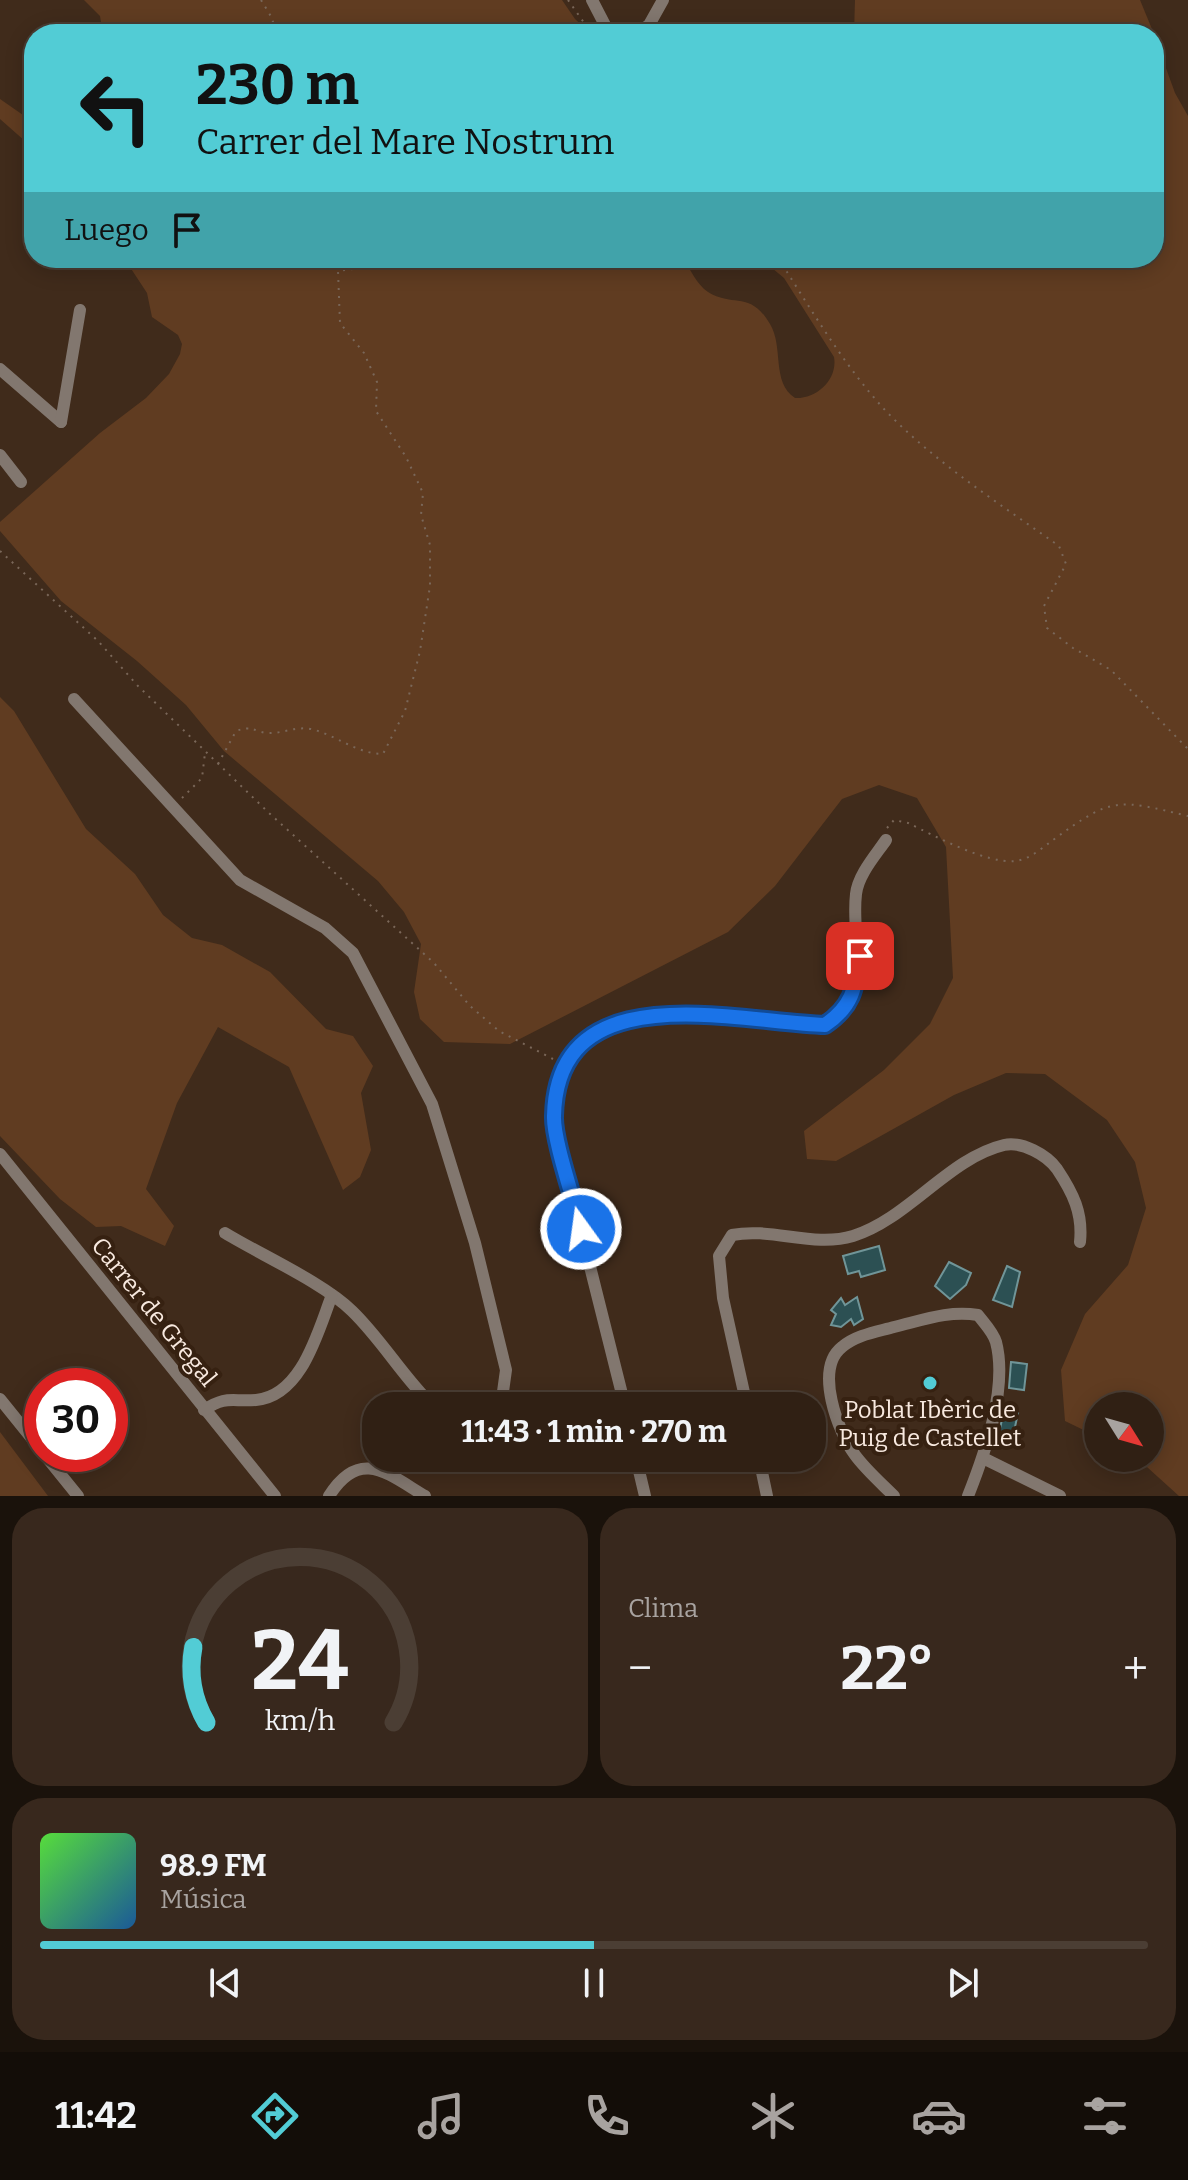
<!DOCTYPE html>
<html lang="es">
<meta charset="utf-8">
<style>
body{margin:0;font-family:Bitter,serif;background:#38281d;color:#f1f3f6;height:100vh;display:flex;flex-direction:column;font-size:30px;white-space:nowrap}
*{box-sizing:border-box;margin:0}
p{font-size:26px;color:#a8a3a0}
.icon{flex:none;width:44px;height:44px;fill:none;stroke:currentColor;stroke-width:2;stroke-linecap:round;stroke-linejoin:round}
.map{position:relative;height:1496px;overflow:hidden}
.details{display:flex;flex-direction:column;gap:12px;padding:12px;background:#1a120b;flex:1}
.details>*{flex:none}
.hud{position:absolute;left:24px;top:24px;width:1140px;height:244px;border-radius:32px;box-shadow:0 4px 20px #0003,0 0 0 2px #4b3e34;background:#52ccd5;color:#111;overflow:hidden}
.needle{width:52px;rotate:127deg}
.controls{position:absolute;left:1084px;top:1392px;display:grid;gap:16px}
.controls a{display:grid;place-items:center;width:80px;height:80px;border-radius:50%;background:#302014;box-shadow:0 4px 20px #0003,0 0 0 2px #4b3e34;font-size:40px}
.speed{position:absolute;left:24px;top:1368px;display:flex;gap:16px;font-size:40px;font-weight:700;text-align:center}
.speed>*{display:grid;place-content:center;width:104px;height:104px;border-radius:50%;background:#302014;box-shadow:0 4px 20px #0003,0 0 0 2px #4b3e34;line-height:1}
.speed .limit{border:12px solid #d22;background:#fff;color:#111}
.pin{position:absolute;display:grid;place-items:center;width:68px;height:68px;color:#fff;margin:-34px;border-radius:16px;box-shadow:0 4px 12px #0006}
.me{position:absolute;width:88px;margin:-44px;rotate:346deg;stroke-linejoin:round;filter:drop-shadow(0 0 6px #0008)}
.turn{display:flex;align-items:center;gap:28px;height:168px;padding:0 40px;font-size:36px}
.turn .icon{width:104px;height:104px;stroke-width:2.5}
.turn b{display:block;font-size:56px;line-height:68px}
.then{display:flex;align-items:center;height:76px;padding:0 40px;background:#0003;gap:16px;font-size:30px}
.big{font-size:60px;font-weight:700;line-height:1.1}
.details .widget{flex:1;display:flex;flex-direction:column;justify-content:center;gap:12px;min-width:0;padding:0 28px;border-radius:32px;background:#38281d}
.details .dial{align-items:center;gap:0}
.dial svg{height:208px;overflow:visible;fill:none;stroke:#4b3e34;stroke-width:7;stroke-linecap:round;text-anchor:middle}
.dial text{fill:#f1f3f6;stroke:none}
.song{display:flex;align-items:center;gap:24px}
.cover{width:96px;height:96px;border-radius:12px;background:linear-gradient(135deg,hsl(110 70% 55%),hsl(210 70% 35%))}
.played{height:8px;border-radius:4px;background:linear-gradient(90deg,#52ccd5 50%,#4b3e34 50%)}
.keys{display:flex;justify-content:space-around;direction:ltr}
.heat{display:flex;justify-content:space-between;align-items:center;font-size:44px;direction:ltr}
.details .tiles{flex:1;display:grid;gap:12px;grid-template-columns:1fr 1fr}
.widget:last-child{grid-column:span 2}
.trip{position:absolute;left:362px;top:1392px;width:464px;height:80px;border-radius:32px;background:#302014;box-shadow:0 4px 20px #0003,0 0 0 2px #4b3e34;font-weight:700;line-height:80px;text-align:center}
.menu{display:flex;height:128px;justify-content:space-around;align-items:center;background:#130d08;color:#a8a3a0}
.menu .icon{width:56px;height:56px}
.menu .on{color:#52ccd5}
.menu b{font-size:36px;color:#f1f3f6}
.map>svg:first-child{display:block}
</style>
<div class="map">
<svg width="1188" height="1496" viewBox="0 0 1188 1496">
<rect width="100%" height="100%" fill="#402b1b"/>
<!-- green -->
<g fill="#603c21">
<path d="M84,0h478l13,19 16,15h-488l-3,-18z"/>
<path d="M855,0h285l14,34h-300z"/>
<path d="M1154,35l21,58 13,23v1380h-9l-42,-38h13v-52h-52v31l-33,-16 -4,-51 24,-56 43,-49 18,-57 -11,-46 -28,-42 -62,-46 -39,-1 -52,22 -118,66 -29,-2 -3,-28 80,-61 46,-46 23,-46 -7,-131 -29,-49 -38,-13 -37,14 -67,87 -47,46 -218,112 -66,-2 -24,-23 -6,-27 7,-48 -17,-32 -26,-31 -154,-130 -38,-46 -49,-44 -76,-60 -61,-70v-9l100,-89 46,-35 23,-24 11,-20 2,-10 -4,-9 -26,-18 -5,-24 -23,-35h558c9,11 14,26 26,34 26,16 42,-2 62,32 14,23 1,58 25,74 22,1 43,-19 39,-41l-50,-79 -24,-20h394z"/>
<path d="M0,99l23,16 11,3v31l-34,-30z"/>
<path d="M0,697l14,14 72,118 49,45 28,41 29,23 30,7 48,27 56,57 27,7 20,30 -12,27 10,57 -11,27 -17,13 -54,-123 -71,-40 -41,76 -31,86 28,37 -9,20 -44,-20 -25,1 -36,-28 -60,-63z"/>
<path d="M0,1432l48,64h-48z"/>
</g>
<!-- building -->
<g fill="#2c5053" stroke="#709598" stroke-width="2">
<path d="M879,1246l6,24 -24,7 -2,-6 -11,3 -5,-18z"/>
<path d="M949,1262l22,11 -5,12 -16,14 -15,-13z"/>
<path d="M1007,1266l13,6 -8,35 -19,-7z"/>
<path d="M857,1297l6,22 -9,6 -3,-6 -10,8 -10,-2 5,-11 -5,-4 10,-12 4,7z"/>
<path d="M1011,1362l16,2 -3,26 -15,-2z"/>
<path d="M1004,1410l14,3 -6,28 -14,-3z"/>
</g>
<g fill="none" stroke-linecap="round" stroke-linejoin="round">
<!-- path -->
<g stroke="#7a6759" stroke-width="2" stroke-dasharray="2 6" stroke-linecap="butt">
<path d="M261,0l11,18 4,16"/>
<path d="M568,0l24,34"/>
<path d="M778,258c33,51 65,106 106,151 50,53 116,95 175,137l7,18 -22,42 3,22 26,20 38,22 77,79"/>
<path d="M0,551l98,90 40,45 131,127 165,150 36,43 29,25 54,28"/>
<path d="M218,764l18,-33c17,-6 16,0 31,2 15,1 28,-7 44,-4 25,6 46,25 72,25l22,-43 15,-60 10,-65v-41l-9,-30 2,-22 -17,-36 -30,-46 1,-29 -13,-29 -24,-30 -2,-52 16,-2 3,-11h-9"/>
<path d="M182,798l20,-20 3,-25"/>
<path d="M887,828l7,-8 14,3c27,13 78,41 108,38 14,-2 26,-13 37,-21 60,-44 64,-41 135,-24"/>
</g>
<!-- minor -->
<g stroke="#82776f" stroke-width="12">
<path d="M592,0l15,29 12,5"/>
<path d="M635,34l14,-9 14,-25"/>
<path d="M0,369l61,53"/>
<path d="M61,422l19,-112"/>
<path d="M0,455l21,27"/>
<path d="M74,699l166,181 85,48 28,25 79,151 43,139 31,127 -5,36"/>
<path d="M0,1154l275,342"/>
<path d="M225,1233c36,22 99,50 127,78 30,29 51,66 81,95"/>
<path d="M0,1399l42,52"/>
<path d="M625,1406l-72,-287c2,-13 1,-31 6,-43 34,-94 194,-54 266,-51 52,-36 25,-80 31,-131 2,-19 19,-38 30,-54"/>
<path d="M747,1406l-24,-108 -4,-42 13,-21c40,-8 81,13 121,1 55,-17 96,-78 151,-91 18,-4 43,10 53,24 16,24 26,44 23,73"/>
<path d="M204,1410c23,-15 27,-8 52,-10 46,-4 62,-69 76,-105"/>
<path d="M44,1454l34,42"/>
<path d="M636,1458l9,38"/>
<path d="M759,1458l8,38"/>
<path d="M983,1458l77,38"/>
<path d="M329,1496c31,-49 59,-22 96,0"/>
<path d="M894,1496c-13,-13 -28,-26 -39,-41 -17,-23 -41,-86 -13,-108 14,-12 34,-15 52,-20 29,-7 55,-17 84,-12 6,8 15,17 18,27 12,46 -11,111 -28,154"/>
</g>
</g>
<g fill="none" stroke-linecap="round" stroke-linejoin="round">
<defs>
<path id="route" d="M581,1229c-6,-27 -28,-89 -27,-113 3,-143 181,-94 271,-91 28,-19 30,-37 35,-69"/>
</defs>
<!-- route casing -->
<use href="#route" stroke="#114b97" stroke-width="20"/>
<!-- route -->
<use href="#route" stroke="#1a73e8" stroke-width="14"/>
</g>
<!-- markers -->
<circle fill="#52ccd5" stroke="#362111" stroke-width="3" cx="930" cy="1383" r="8"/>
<g text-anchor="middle" stroke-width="8" stroke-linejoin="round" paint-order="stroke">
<!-- street labels -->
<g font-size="24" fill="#f8e9df" stroke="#362111">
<text transform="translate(154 1312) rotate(51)" y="8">Carrer de Gregal</text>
</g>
<!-- poi labels -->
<g font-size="24" fill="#f8e9df" stroke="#362111">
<text x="930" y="1418">Poblat Ibèric de<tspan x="930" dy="28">Puig de Castellet</tspan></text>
</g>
</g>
</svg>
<div class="controls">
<a><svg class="needle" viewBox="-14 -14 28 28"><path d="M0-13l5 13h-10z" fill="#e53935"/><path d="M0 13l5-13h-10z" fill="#a8a3a0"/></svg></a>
</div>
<div class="speed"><div class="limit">30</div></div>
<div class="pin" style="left:860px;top:956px;background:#d93025"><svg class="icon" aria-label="arrive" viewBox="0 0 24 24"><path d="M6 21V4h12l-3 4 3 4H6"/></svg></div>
<svg class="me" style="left:581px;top:1229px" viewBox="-20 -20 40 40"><circle r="17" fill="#1a73e8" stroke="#fff" stroke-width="3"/><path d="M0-11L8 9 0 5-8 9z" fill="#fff"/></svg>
<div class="trip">11:43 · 1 min · 270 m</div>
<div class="hud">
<div class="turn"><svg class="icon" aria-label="left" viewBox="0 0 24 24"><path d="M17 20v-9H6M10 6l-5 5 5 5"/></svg><div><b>230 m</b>Carrer del Mare Nostrum</div></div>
<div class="then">Luego<svg class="icon" aria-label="arrive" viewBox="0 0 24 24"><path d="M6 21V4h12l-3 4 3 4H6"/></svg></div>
</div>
</div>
<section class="details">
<div class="tiles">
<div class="widget dial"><svg viewBox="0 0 100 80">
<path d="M14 69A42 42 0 1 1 86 69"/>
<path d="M14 69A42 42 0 0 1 9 40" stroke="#52ccd5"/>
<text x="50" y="56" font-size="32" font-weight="700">24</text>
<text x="50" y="72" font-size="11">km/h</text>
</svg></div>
<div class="widget"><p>Clima</p>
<div class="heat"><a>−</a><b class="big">22°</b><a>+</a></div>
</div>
<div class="widget">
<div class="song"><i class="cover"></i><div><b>98.9 FM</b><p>Música</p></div></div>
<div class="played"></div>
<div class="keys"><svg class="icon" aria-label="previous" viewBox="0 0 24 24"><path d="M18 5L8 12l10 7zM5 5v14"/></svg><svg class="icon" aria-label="pause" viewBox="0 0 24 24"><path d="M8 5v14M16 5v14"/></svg><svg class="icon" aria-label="next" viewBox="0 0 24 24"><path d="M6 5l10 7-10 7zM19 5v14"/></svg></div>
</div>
</div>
</section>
<nav class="menu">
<b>11:42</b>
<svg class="icon on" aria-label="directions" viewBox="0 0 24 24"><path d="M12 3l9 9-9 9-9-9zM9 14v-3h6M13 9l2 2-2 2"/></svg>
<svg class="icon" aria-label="music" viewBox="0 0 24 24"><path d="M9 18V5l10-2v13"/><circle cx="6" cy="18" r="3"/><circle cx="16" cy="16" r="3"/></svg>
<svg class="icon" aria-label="phone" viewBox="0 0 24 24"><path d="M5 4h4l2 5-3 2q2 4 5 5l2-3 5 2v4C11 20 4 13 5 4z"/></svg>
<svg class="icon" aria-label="climate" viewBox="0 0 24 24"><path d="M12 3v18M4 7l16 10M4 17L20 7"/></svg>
<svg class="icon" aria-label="car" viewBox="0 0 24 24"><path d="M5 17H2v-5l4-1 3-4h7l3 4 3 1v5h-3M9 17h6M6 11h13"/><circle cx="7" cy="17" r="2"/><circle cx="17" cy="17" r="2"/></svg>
<svg class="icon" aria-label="filters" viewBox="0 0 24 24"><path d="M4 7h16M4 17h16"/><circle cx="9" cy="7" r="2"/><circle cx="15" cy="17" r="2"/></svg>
</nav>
